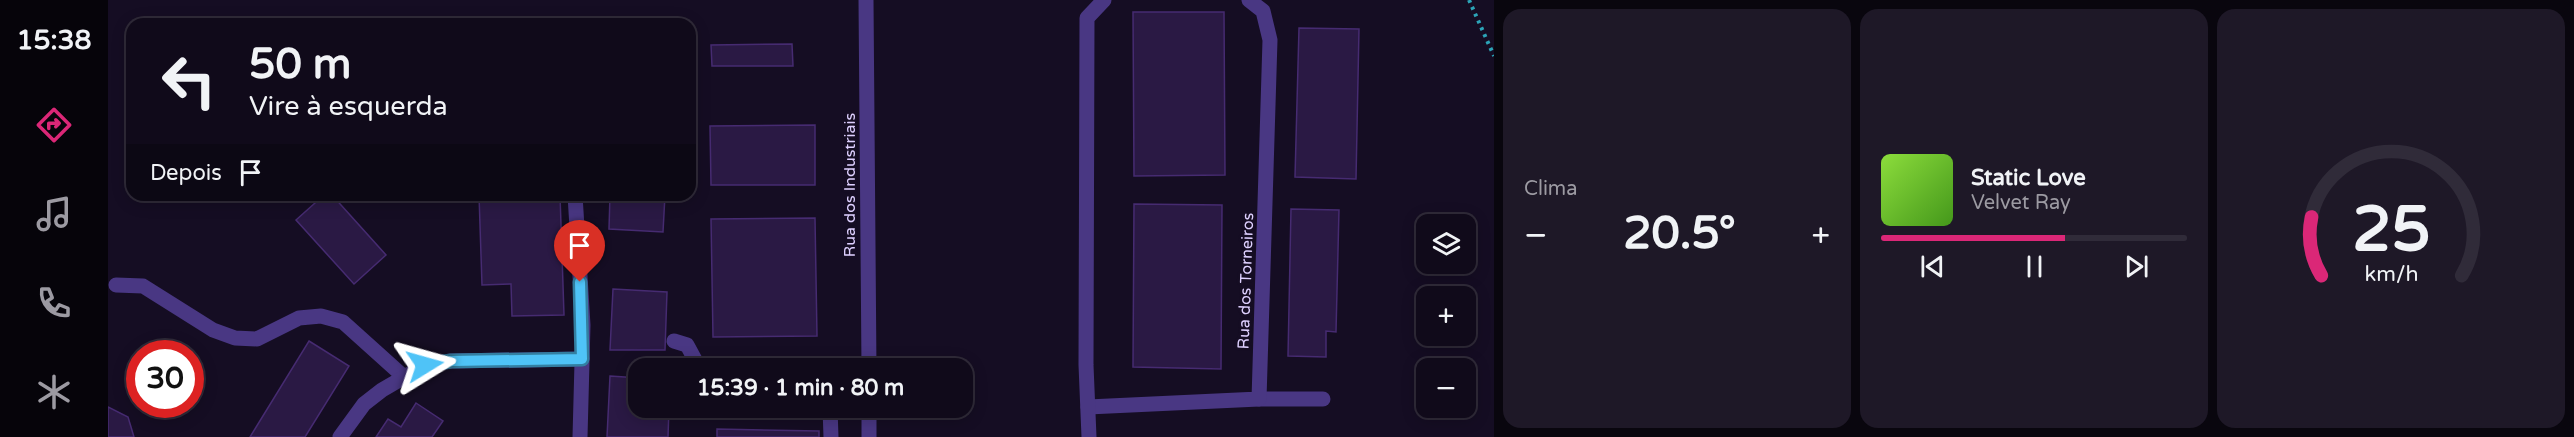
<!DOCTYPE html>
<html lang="pt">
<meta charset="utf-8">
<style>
body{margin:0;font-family:"Varela Round",sans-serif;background:#1e1827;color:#f1f3f6;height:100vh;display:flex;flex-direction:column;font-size:22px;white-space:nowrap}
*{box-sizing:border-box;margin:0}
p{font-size:20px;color:#9c9aa2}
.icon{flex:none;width:33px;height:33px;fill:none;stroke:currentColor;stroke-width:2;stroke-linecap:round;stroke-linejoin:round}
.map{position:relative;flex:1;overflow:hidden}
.panel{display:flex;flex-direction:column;gap:9px;padding:9px;background:#09060e;width:1080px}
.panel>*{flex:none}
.hud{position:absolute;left:18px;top:18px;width:570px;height:183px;border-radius:18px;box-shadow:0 3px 15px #0003,0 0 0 2px #302b39;background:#100a1a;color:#f1f3f6;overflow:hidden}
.fabs{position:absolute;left:1308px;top:214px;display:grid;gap:12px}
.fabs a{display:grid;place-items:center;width:60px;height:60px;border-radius:12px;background:#100a1a;box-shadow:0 3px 15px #0003,0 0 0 2px #302b39;font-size:30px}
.speed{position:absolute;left:18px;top:340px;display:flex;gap:12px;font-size:30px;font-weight:700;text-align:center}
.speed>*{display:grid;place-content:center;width:78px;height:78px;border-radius:50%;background:#100a1a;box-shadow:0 3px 15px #0003,0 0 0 2px #302b39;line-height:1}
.speed .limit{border:9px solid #d22;background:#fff;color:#111}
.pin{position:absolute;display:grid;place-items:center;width:51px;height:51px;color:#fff;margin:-62px -26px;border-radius:50% 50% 50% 0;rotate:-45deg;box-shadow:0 0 6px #0007}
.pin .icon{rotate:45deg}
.me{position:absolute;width:66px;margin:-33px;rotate:82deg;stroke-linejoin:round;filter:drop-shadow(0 0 4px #0008)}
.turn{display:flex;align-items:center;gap:21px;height:126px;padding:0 24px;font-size:27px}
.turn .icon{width:78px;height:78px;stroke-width:2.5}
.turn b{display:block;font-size:42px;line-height:51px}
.then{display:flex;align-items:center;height:57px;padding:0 24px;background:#0003;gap:12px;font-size:22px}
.big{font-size:45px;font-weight:700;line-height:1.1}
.panel .card{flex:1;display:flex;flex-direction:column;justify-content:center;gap:9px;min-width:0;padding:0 21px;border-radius:18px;background:#1e1827}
.panel .dial{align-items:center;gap:0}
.dial svg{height:156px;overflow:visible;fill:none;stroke:#302b39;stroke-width:7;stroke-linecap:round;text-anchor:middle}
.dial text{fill:#f1f3f6;stroke:none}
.song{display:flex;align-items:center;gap:18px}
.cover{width:72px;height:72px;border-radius:9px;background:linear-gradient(135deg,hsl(90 70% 55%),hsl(100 70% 35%))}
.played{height:6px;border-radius:3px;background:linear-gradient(90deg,#db2777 60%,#302b39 60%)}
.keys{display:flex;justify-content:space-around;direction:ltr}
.heat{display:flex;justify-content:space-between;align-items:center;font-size:33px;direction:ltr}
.panel .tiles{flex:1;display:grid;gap:9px;grid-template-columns:repeat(3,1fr)}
.trip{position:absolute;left:520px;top:358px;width:345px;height:60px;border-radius:18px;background:#100a1a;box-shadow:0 3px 15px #0003,0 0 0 2px #302b39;font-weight:700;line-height:60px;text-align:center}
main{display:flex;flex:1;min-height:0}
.tab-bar{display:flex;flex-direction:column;width:108px;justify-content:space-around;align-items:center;background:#06040a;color:#9c9aa2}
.tab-bar .icon{width:42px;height:42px}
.tab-bar .on{color:#db2777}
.tab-bar b{font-size:27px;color:#f1f3f6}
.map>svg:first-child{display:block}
</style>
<main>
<nav class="tab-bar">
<b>15:38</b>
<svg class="icon on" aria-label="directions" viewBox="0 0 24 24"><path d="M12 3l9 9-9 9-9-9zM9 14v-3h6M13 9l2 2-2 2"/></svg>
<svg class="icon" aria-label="music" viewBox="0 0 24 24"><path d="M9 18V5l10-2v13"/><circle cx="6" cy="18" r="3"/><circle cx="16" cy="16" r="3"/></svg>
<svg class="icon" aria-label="phone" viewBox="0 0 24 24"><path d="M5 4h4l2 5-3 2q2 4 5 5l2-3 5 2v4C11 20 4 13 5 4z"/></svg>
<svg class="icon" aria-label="climate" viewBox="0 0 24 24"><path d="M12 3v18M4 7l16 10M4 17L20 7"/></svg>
</nav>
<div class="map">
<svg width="1386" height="437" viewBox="0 0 1386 437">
<rect width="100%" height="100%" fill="#150d23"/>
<!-- building -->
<g fill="#2a1944" stroke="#462b71" stroke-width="1.5">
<path d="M1025,12h91l1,163 -91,1z"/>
<path d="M1191,28l60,1 -3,150 -61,-2z"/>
<path d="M684,44l1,22h-81l-1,-21z"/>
<path d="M707,125v60h-104l-1,-59z"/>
<path d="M216,195h8l54,60 -32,29 -58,-64z"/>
<path d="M371,195h81l4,120 -52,1 -1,-32 -29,1z"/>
<path d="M502,195h55l-2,37 -54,-3z"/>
<path d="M1026,204l88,1 -1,164 -88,-2z"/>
<path d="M1183,209l48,1 -3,122 -10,-1v26l-38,-1z"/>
<path d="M707,218l2,118 -104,1 -2,-118z"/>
<path d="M505,289l54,3 -2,58h-55z"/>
<path d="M201,341l40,25 -44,71h-55z"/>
<path d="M502,376l29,2v30h30l-1,29h-61z"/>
<path d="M308,403l27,18 -11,16h-56l12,-18 13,8z"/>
<path d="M0,407l20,10 6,20h-26z"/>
<path d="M609,429l102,2v6h-102z"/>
</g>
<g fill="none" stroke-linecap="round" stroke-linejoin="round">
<!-- path -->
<path stroke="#2ca4b7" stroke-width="4" stroke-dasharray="3 4.5" stroke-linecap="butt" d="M1361,0l25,56"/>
<!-- minor -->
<g stroke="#493783" stroke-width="15">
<path d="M758,0l3,369"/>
<path d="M467,195l8,130 -3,112"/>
<path d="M8,285l27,1 70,44 22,8 22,1 42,-21 22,-2 22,6 60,54"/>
<path d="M566,341l13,4 13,24"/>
<path d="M1151,399h64"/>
<path d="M980,407l171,-8 11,-359 -7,-29 -14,-11"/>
<path d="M722,408l1,29"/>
<path d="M761,408v29"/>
<path d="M232,437l24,-33 18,-14 43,-25 26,-4 131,-2"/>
<path d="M981,437l-3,-72 1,-347 17,-18"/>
</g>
</g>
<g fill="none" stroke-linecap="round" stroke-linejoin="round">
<defs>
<path id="route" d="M317,365l26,-4 131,-2 -2,-77"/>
</defs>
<!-- route casing -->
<use href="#route" stroke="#337fa1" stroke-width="15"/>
<!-- route -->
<use href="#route" stroke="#4fc3f7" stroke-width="10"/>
</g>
<g text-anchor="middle" stroke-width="6" stroke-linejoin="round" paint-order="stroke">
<!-- street labels -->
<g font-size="16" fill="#ded0ff" stroke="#150d23">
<text transform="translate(741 185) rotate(-90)" y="6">Rua dos Industriais</text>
<text transform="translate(1137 281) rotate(-88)" y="6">Rua dos Torneiros</text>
</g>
</g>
</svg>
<div class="fabs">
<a><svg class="icon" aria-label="layers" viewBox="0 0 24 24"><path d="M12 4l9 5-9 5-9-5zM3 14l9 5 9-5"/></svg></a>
<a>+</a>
<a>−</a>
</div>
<div class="speed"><div class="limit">30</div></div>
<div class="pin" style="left:472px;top:282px;background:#d93025"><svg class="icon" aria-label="arrive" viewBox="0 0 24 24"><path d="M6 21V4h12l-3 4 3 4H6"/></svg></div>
<svg class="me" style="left:317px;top:365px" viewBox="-20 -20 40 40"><path d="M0-17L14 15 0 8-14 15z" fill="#4fc3f7" stroke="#fff" stroke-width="4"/></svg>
<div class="trip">15:39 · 1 min · 80 m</div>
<div class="hud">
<div class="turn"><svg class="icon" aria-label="left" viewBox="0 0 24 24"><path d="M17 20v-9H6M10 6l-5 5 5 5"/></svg><div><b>50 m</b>Vire à esquerda</div></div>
<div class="then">Depois<svg class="icon" aria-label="arrive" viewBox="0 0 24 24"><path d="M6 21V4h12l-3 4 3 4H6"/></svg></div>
</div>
</div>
<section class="panel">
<div class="tiles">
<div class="card"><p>Clima</p>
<div class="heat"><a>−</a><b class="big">20.5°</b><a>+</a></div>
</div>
<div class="card">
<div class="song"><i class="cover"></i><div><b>Static Love</b><p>Velvet Ray</p></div></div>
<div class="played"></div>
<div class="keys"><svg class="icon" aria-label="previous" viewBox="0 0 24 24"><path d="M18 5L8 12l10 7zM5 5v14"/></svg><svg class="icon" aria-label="pause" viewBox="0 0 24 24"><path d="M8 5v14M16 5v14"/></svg><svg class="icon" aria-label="next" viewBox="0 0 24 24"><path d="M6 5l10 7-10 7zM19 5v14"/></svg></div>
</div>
<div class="card dial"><svg viewBox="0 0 100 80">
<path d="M14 69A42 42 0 1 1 86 69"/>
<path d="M14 69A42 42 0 0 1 9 39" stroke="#db2777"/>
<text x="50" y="56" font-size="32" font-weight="700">25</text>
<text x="50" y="72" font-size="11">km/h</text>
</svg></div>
</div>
</section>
</main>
